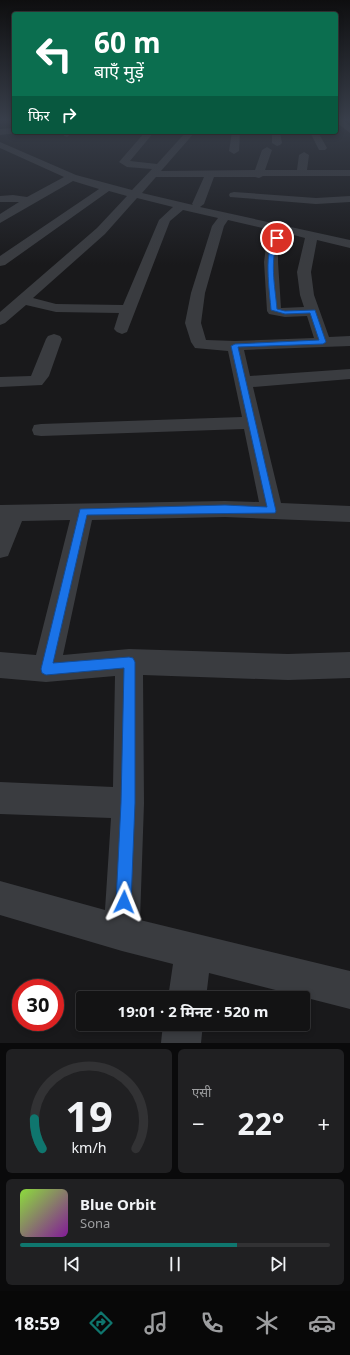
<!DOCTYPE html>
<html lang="hi">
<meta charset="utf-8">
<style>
body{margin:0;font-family:"Noto Sans","Noto Sans Devanagari",sans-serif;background:#202022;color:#f1f3f6;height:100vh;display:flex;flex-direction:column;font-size:15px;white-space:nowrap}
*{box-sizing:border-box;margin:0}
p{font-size:13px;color:#9d9ea0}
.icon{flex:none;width:22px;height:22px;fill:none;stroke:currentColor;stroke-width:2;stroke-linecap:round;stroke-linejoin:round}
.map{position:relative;height:1043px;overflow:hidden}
.drawer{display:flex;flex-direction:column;gap:6px;padding:6px;background:#0a0a0b;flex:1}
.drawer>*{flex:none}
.hud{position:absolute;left:12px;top:12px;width:326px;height:122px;border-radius:4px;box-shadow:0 2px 6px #0003,0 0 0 1px #323234;background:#0b6e4f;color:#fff;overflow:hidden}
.speed{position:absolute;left:12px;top:979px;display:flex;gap:8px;font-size:20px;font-weight:700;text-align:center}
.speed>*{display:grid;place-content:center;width:52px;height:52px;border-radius:50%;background:#131314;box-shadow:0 2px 6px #0003,0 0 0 1px #323234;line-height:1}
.speed .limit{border:6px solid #d22;background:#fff;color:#111}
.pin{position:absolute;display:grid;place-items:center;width:34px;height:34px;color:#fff;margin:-17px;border:2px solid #fff;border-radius:50%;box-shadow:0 1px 4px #0007}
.me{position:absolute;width:44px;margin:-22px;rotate:2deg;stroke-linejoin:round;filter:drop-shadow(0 0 3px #0008)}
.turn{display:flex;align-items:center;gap:14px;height:84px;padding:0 16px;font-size:18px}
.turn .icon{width:52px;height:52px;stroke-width:2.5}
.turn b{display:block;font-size:28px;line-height:34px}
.then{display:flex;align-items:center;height:38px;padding:0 16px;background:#0003;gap:8px;font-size:15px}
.big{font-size:30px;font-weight:700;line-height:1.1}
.drawer .tile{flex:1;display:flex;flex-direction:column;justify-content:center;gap:6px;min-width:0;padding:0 14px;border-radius:6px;background:#202022}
.drawer .dial{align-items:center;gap:0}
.dial svg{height:104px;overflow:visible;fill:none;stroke:#323234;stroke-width:7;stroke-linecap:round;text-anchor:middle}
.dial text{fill:#f1f3f6;stroke:none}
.song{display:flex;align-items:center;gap:12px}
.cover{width:48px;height:48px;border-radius:6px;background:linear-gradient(135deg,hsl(90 70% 55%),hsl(290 70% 35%))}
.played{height:4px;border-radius:2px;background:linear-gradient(90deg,#0f766e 70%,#323234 70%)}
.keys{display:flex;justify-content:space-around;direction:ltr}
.heat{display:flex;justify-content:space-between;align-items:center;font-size:22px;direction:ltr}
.drawer .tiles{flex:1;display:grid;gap:6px;grid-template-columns:1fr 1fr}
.tile:last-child{grid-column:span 2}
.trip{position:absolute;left:76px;top:991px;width:234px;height:40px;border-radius:4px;background:#131314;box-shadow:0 2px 6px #0003,0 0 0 1px #323234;font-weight:700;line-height:40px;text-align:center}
.menu{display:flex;height:64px;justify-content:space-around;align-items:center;background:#080808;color:#9d9ea0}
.menu .icon{width:28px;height:28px}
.menu .active{color:#0f766e}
.menu b{font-size:18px;color:#f1f3f6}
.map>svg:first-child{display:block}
</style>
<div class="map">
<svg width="350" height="1043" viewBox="0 0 350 1043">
<rect width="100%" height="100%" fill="#19191b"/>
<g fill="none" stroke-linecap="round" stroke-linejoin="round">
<!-- minor -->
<g fill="#3a3c40" fill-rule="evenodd">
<path d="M336,119h6l8,7v7l-14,-11z"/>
<path d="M14,128v4l3,1 -17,2v-6z"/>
<path d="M63,132h8v2l-4,3 -3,-1z"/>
<path d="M145,132h9l-24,29 27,3 29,-32h9l-34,39 94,-1 7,-20 5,-3 5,3 -7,20h32l2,-15 5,-3 5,3 -2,15h43v6h-87l-4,2 -4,-1h-41l-10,27 -4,3 150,33v8l-33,-8 -6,32 3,23 15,42 21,-1v10l-106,4 6,26 100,-7v10l-97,8 28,116 69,3v16l-125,-5 -133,3 -29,135 66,-6 159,5 62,-2v26l-62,2 -145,-5 1,128 -4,117 210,51v38l-141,-36 -3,25h-38l5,-34 -51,-13 -122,-36v-34l105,29 6,-92 -111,-4v-32l113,5 2,-111 -69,6 -46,-4v-26l36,3 34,-135 -48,1 -14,35 -8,2v-53l225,-4 34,1 -15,-73 -203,7 -7,-1 -2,-5 2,-5 7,-1 201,-7 -14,-66 -33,-3 -4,-6 -6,-19 6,-30 21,-67 6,-8 -35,-8 -13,11 -43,111 -5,2 -5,-2 -3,-3 5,-16 -63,-1 -30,-7 -21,18 -5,2v-13l97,-84 30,-32 -18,-5 -104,74 -5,1v-10l99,-67 -26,-8 -73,42v-9l19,-12h-19v-6l13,-1 14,2 37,-20 -64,-29v-6l76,33 56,15 20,-21 -25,-2 -8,-5zM156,177h48l-12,27 1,1 -51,-12zM137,198l36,9 -14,13 -36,85 -67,-1 -23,-6 72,-64zM228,220l47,11 -9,16 -2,15 3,49 2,3 16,3 22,-1 7,22 -79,3 -29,-1 -5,-17 4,-30 19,-67zM286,233l19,5 -8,34 3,23 4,12 -23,1 -3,-46v-15z"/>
<path d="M232,132h8l-1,19 -5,3 -5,-3z"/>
<path d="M272,132h8l2,11 -2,2 -3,1 -5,-3z"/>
<path d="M310,132h8l9,16 -2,2h-6z"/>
<path d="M234,192l82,6 34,-2v6l-34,2 -86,-7 -1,-2 1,-2z"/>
<path d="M54,334l6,2 2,3 -13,37 -7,9 -42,2v-10l31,-1 15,-37 2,-3z"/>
<path d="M163,1024h40l-2,19h-40z"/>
</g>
</g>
<!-- sky -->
<linearGradient id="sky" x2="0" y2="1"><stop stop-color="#0e0e0f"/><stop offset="0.45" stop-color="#383e4a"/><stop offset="1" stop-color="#383e4a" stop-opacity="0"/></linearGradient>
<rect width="350" height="265" fill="url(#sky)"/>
<!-- route -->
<path fill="#1a73e8" stroke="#114b97" d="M277,237l2,1c-10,21 -4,48 -2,71l8,2 30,-1 11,32 -3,2 -85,3 38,164 -1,2 -188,2 -34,148 76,-6 4,1 2,4v141l-4,99 -2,5 -5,2 -6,-2 -2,-5 5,-99 3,-135 -78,7 -4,-2 -1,-4 39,-160 145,-4 42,2 -36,-161 4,-2 84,-4 -9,-27 -25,1 -14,-4c-1,-16 -9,-64 6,-73z"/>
</svg>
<div class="speed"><div class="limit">30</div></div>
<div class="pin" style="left:277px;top:238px;background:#d93025"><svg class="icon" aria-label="arrive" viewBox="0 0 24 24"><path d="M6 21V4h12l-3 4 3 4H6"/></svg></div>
<svg class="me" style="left:124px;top:902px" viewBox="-20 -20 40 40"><path d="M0-17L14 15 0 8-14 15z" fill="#1a73e8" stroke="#fff" stroke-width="4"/></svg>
<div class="trip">19:01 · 2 मिनट · 520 m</div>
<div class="hud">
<div class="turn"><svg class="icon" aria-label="left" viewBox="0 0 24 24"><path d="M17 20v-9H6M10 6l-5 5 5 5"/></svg><div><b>60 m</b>बाएँ मुड़ें</div></div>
<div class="then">फिर<svg class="icon" aria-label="right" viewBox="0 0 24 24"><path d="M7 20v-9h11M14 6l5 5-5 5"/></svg></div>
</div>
</div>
<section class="drawer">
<div class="tiles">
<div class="tile dial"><svg viewBox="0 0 100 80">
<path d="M14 69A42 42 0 1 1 86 69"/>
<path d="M14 69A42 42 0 0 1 8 46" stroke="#0f766e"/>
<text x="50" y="56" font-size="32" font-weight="700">19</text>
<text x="50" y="72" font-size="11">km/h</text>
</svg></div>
<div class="tile"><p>एसी</p>
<div class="heat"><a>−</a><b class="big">22°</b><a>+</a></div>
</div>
<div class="tile">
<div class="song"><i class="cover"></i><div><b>Blue Orbit</b><p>Sona</p></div></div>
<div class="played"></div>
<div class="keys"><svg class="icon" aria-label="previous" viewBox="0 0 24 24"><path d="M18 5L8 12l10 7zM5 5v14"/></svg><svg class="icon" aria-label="pause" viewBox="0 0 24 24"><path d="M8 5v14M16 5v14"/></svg><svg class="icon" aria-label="next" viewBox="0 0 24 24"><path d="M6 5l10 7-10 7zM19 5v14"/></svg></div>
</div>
</div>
</section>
<nav class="menu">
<b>18:59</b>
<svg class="icon active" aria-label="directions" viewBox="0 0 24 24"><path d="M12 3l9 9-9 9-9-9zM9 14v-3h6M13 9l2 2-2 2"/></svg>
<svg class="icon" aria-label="music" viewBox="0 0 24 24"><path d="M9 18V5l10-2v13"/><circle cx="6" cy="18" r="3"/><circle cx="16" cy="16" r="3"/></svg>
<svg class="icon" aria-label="phone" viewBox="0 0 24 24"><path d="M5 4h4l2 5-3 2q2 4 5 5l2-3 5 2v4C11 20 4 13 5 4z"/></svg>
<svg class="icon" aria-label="climate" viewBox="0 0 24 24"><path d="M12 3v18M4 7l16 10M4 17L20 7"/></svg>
<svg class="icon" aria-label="car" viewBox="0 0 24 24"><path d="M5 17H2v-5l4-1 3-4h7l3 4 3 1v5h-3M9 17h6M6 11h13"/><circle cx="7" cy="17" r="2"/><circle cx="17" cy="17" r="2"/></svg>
</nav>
